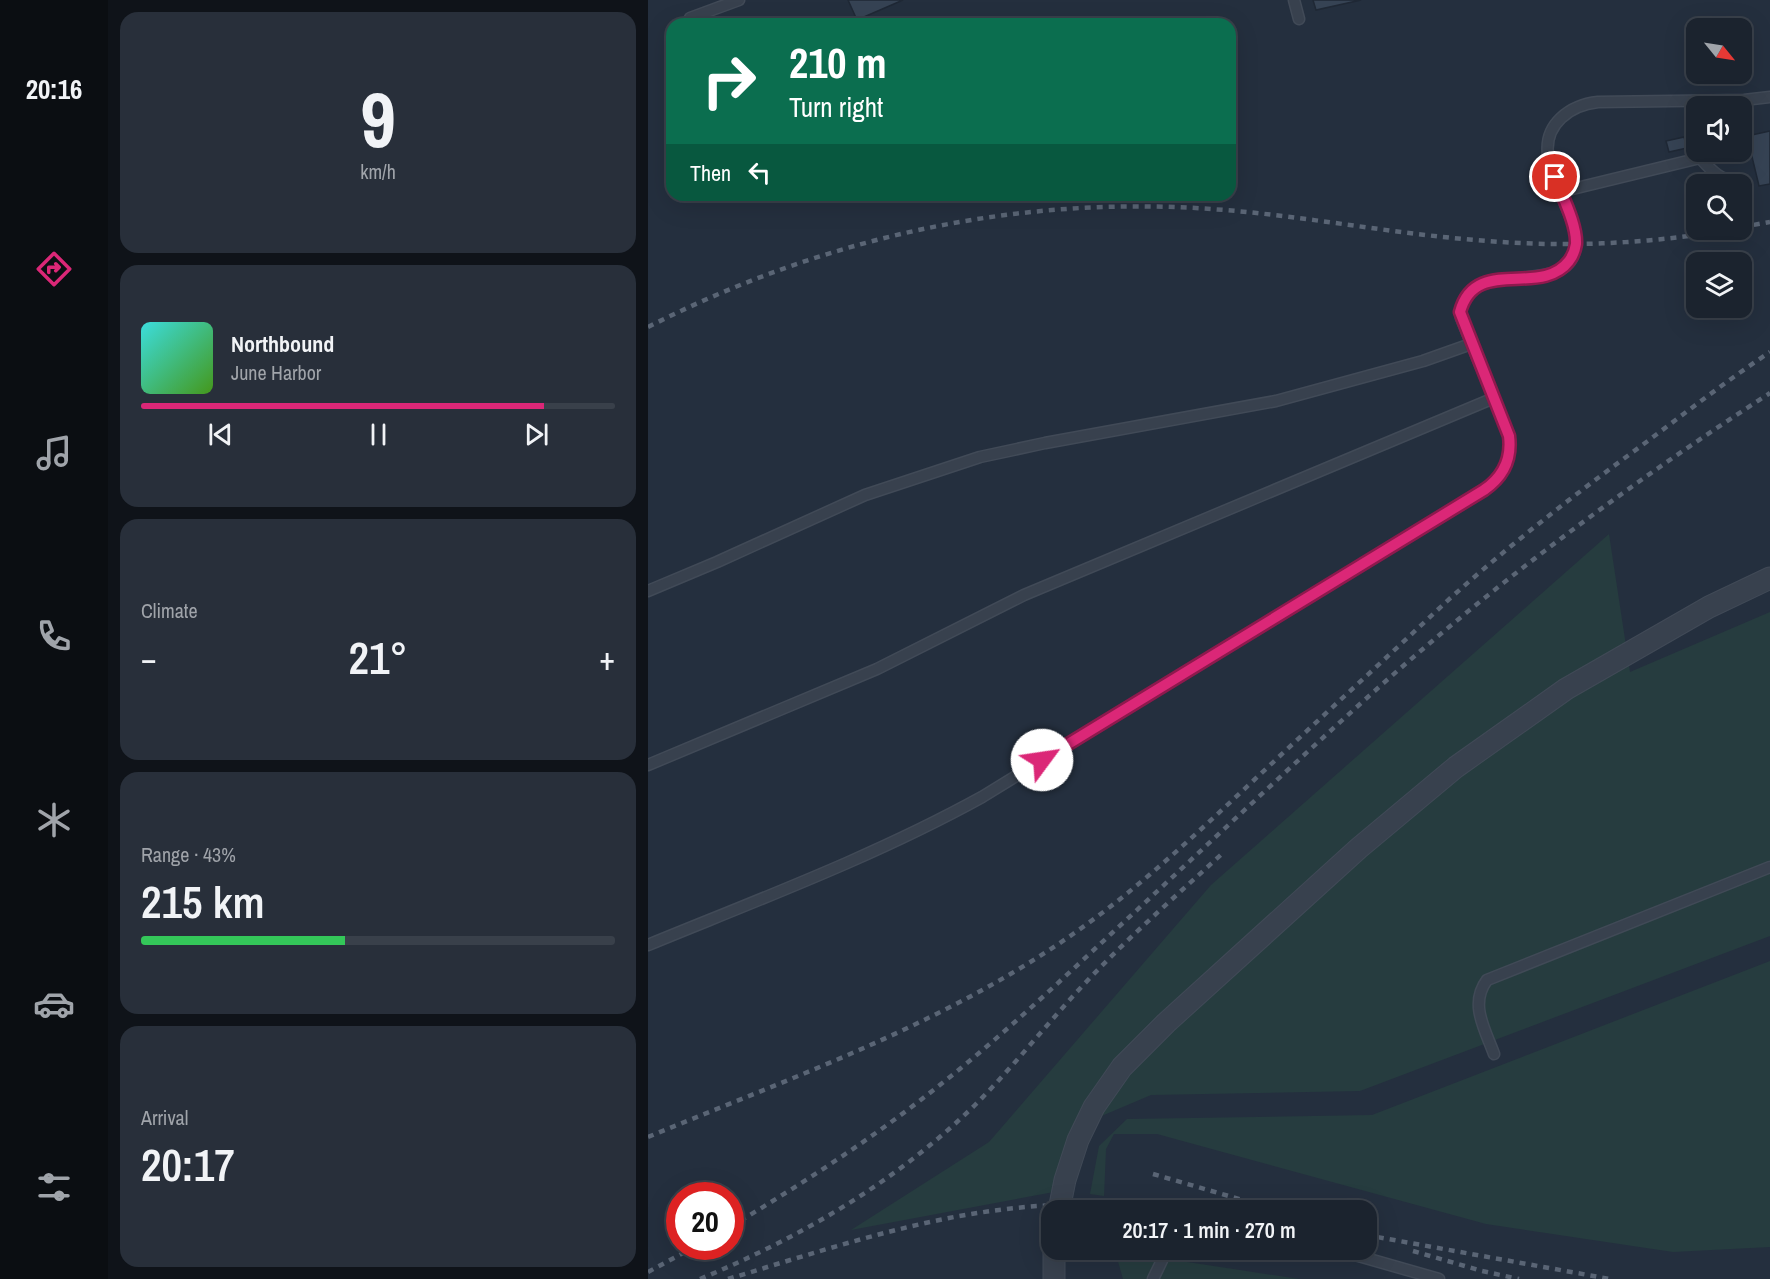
<!DOCTYPE html>
<meta charset="utf-8">
<style>
body{margin:0;font-family:"Archivo Narrow",sans-serif;background:#282f3a;color:#f1f3f6;height:100vh;display:flex;flex-direction:column;font-size:22px;white-space:nowrap}
*{box-sizing:border-box;margin:0}
p{font-size:20px;color:#a0a4aa}
.icon{flex:none;width:33px;height:33px;fill:none;stroke:currentColor;stroke-width:2;stroke-linecap:round;stroke-linejoin:round}
.map{position:relative;flex:1;overflow:hidden}
.drawer{display:flex;flex-direction:column;gap:12px;padding:12px;background:#0f1319;width:540px}
.drawer>*{flex:none}
.guide{position:absolute;left:18px;top:18px;width:570px;height:183px;border-radius:18px;box-shadow:0 6px 24px #0002,0 0 0 2px #39404a;background:#0b6e4f;color:#fff;overflow:hidden}
.needle{width:39px;rotate:120deg}
.controls{position:absolute;left:1038px;top:18px;display:grid;gap:12px}
.controls a{display:grid;place-items:center;width:66px;height:66px;border-radius:12px;background:#1b232e;box-shadow:0 6px 24px #0002,0 0 0 2px #39404a;font-size:30px}
.speed{position:absolute;left:18px;top:1182px;display:flex;gap:12px;font-size:30px;font-weight:700;text-align:center}
.speed>*{display:grid;place-content:center;width:78px;height:78px;border-radius:50%;background:#1b232e;box-shadow:0 6px 24px #0002,0 0 0 2px #39404a;line-height:1}
.speed .limit{border:9px solid #d22;background:#fff;color:#111}
.pin{position:absolute;display:grid;place-items:center;width:51px;height:51px;color:#fff;margin:-26px;border:3px solid #fff;border-radius:50%;box-shadow:0 2px 6px #0007}
.me{position:absolute;width:66px;margin:-33px;rotate:59deg;stroke-linejoin:round;filter:drop-shadow(0 0 4px #0008)}
.turn{display:flex;align-items:center;gap:21px;height:126px;padding:0 24px;font-size:27px}
.turn .icon{width:78px;height:78px;stroke-width:2.5}
.turn b{display:block;font-size:42px;line-height:51px}
.then{display:flex;align-items:center;height:57px;padding:0 24px;background:#0003;gap:12px;font-size:22px}
.big{font-size:45px;font-weight:600;line-height:1.1}
.drawer .widget{flex:1;display:flex;flex-direction:column;justify-content:center;gap:9px;min-width:0;padding:0 21px;border-radius:18px;background:#282f3a}
.drawer .dial{align-items:center;gap:0}
.dial b{font-size:78px;line-height:1}
.song{display:flex;align-items:center;gap:18px}
.cover{width:72px;height:72px;border-radius:9px;background:linear-gradient(135deg,hsl(180 70% 55%),hsl(100 70% 35%))}
.played{height:6px;border-radius:3px;background:linear-gradient(90deg,#db2777 85%,#39404a 85%)}
.keys{display:flex;justify-content:space-around;direction:ltr}
.heat{display:flex;justify-content:space-between;align-items:center;font-size:33px;direction:ltr}
.charge{height:9px;border-radius:4px;background:linear-gradient(90deg,#34c759 43%,#39404a 0)}
.trip{position:absolute;left:393px;top:1200px;width:336px;height:60px;border-radius:18px;background:#1b232e;box-shadow:0 6px 24px #0002,0 0 0 2px #39404a;font-weight:600;line-height:60px;text-align:center}
main{display:flex;flex:1;min-height:0}
.dock{display:flex;flex-direction:column;width:108px;justify-content:space-around;align-items:center;background:#0b0e12;color:#a0a4aa}
.dock .icon{width:42px;height:42px}
.dock .current{color:#db2777}
.dock b{font-size:27px;color:#f1f3f6}
.map>svg:first-child{display:block}
</style>
<main>
<nav class="dock">
<b>20:16</b>
<svg class="icon current" aria-label="directions" viewBox="0 0 24 24"><path d="M12 3l9 9-9 9-9-9zM9 14v-3h6M13 9l2 2-2 2"/></svg>
<svg class="icon" aria-label="music" viewBox="0 0 24 24"><path d="M9 18V5l10-2v13"/><circle cx="6" cy="18" r="3"/><circle cx="16" cy="16" r="3"/></svg>
<svg class="icon" aria-label="phone" viewBox="0 0 24 24"><path d="M5 4h4l2 5-3 2q2 4 5 5l2-3 5 2v4C11 20 4 13 5 4z"/></svg>
<svg class="icon" aria-label="climate" viewBox="0 0 24 24"><path d="M12 3v18M4 7l16 10M4 17L20 7"/></svg>
<svg class="icon" aria-label="car" viewBox="0 0 24 24"><path d="M5 17H2v-5l4-1 3-4h7l3 4 3 1v5h-3M9 17h6M6 11h13"/><circle cx="7" cy="17" r="2"/><circle cx="17" cy="17" r="2"/></svg>
<svg class="icon" aria-label="filters" viewBox="0 0 24 24"><path d="M4 7h16M4 17h16"/><circle cx="9" cy="7" r="2"/><circle cx="15" cy="17" r="2"/></svg>
</nav>
<section class="drawer">
<div class="widget dial"><b>9</b><p>km/h</p></div>
<div class="widget">
<div class="song"><i class="cover"></i><div><b>Northbound</b><p>June Harbor</p></div></div>
<div class="played"></div>
<div class="keys"><svg class="icon" aria-label="previous" viewBox="0 0 24 24"><path d="M18 5L8 12l10 7zM5 5v14"/></svg><svg class="icon" aria-label="pause" viewBox="0 0 24 24"><path d="M8 5v14M16 5v14"/></svg><svg class="icon" aria-label="next" viewBox="0 0 24 24"><path d="M6 5l10 7-10 7zM19 5v14"/></svg></div>
</div>
<div class="widget"><p>Climate</p>
<div class="heat"><a>−</a><b class="big">21°</b><a>+</a></div>
</div>
<div class="widget"><p>Range · 43%</p><b class="big">215 km</b><div class="charge"></div></div>
<div class="widget"><p>Arrival</p><b class="big">20:17</b></div>
</section>
<div class="map">
<svg width="1122" height="1279" viewBox="0 0 1122 1279">
<rect width="100%" height="100%" fill="#242f3e"/>
<!-- green -->
<g fill="#263c3f">
<path d="M961,534l21,138 140,-60v324l-410,155 -209,4 -73,31 -24,66 -203,38 138,-88 222,-257z"/>
<path d="M1122,961v286l-97,5 -187,-28 -329,-90h-43l-8,15 -2,47 -14,-2 9,-48 28,-27 245,-4z"/>
<path d="M467,1251l184,28h-176z"/>
</g>
<!-- building -->
<g fill="#364354" stroke="#1f2835" stroke-width="1.5">
<path d="M200,0h55l-46,20z"/>
<path d="M665,0h48l-45,10z"/>
<path d="M1122,131v53l-11,2 -12,-50z"/>
<path d="M1036,137l3,11 -18,4 -3,-11z"/>
</g>
<g fill="none" stroke-linecap="round" stroke-linejoin="round">
<defs>
<g id="service">
<path d="M646,0l5,19"/>
<path d="M42,18l49,-18"/>
<path d="M912,192c-4,-12 -10,-25 -12,-37 -4,-31 22,-50 50,-53l146,-2 26,-3"/>
<path d="M0,591l69,-29 148,-67 115,-38 65,-14 231,-42 147,-40 48,-17"/>
<path d="M0,765l229,-96 147,-74 470,-197"/>
<path d="M0,945c112,-46 227,-89 334,-148l502,-307c21,-15 32,-38 22,-62l-45,-110c-1,-7 0,-12 3,-18 20,-40 107,-2 112,-55 1,-18 -10,-37 -16,-53l140,-34c11,12 21,24 39,22"/>
<path d="M846,1054c-9,-25 -25,-50 -7,-74l283,-113"/>
<path d="M679,1250l28,5 84,24"/>
<path d="M505,1279l14,-29"/>
</g>
<g id="minor">
<path d="M411,1210l6,-30 13,-40 16,-33 28,-40 44,-44 193,-175 97,-81 110,-78 143,-82 61,-29"/>
<path d="M406,1279v-29"/>
</g>
</defs>
<!-- service casing -->
<use href="#service" stroke="#414a57" stroke-width="13"/>
<!-- minor casing -->
<use href="#minor" stroke="#414a57" stroke-width="23"/>
<!-- service -->
<use href="#service" stroke="#38414e" stroke-width="10"/>
<!-- minor -->
<use href="#minor" stroke="#38414e" stroke-width="21"/>
<!-- rail -->
<g stroke="#5a6575" stroke-width="4.5" stroke-dasharray="6 6" stroke-linecap="butt">
<path d="M1094,227l28,-5"/>
<path d="M0,327c175,-89 367,-132 563,-118 89,6 176,24 265,31 85,8 170,4 254,-10"/>
<path d="M0,1137c145,-60 296,-113 425,-203 65,-45 122,-99 180,-153 64,-60 129,-119 193,-179 62,-56 128,-107 195,-156 43,-32 85,-65 129,-94"/>
<path d="M505,1174l124,36"/>
<path d="M82,1227c75,-45 148,-92 216,-147 58,-46 112,-97 166,-147 86,-79 170,-159 257,-237 125,-112 260,-212 401,-303"/>
<path d="M718,1235l244,44"/>
<path d="M765,1251l69,20 37,8"/>
<path d="M0,1272l48,-26"/>
<path d="M52,1279c101,-42 196,-97 275,-174 40,-40 74,-84 113,-125 43,-45 90,-86 136,-128"/>
<path d="M80,1279c73,-22 146,-46 221,-61 86,-17 176,-18 263,-8"/>
</g>
</g>
<g fill="none" stroke-linecap="round" stroke-linejoin="round">
<defs>
<path id="route" d="M394,760l442,-270c19,-13 28,-31 25,-54l-49,-124c15,-57 81,-14 109,-51 4,-5 6,-11 7,-17 1,-20 -14,-48 -21,-67"/>
</defs>
<!-- route casing -->
<use href="#route" stroke="#8e194d" stroke-width="15"/>
<!-- route -->
<use href="#route" stroke="#db2777" stroke-width="10"/>
</g>
</svg>
<div class="controls">
<a><svg class="needle" viewBox="-14 -14 28 28"><path d="M0-13l5 13h-10z" fill="#e53935"/><path d="M0 13l5-13h-10z" fill="#a0a4aa"/></svg></a>
<a><svg class="icon" aria-label="sound" viewBox="0 0 24 24"><path d="M4 9h4l5-4v14l-5-4H4zM17 9q2 3 0 6"/></svg></a>
<a><svg class="icon" aria-label="search" viewBox="0 0 24 24"><circle cx="10" cy="10" r="6"/><path d="M15 15l6 6"/></svg></a>
<a><svg class="icon" aria-label="layers" viewBox="0 0 24 24"><path d="M12 4l9 5-9 5-9-5zM3 14l9 5 9-5"/></svg></a>
</div>
<div class="speed"><div class="limit">20</div></div>
<div class="pin" style="left:907px;top:177px;background:#d93025"><svg class="icon" aria-label="arrive" viewBox="0 0 24 24"><path d="M6 21V4h12l-3 4 3 4H6"/></svg></div>
<svg class="me" style="left:394px;top:760px" viewBox="-20 -20 40 40"><circle r="19" fill="#fff"/><path d="M0-13L10 11 0 6-10 11z" fill="#db2777"/></svg>
<div class="trip">20:17 · 1 min · 270 m</div>
<div class="guide">
<div class="turn"><svg class="icon" aria-label="right" viewBox="0 0 24 24"><path d="M7 20v-9h11M14 6l5 5-5 5"/></svg><div><b>210 m</b>Turn right</div></div>
<div class="then">Then<svg class="icon" aria-label="left" viewBox="0 0 24 24"><path d="M17 20v-9H6M10 6l-5 5 5 5"/></svg></div>
</div>
</div>
</main>
